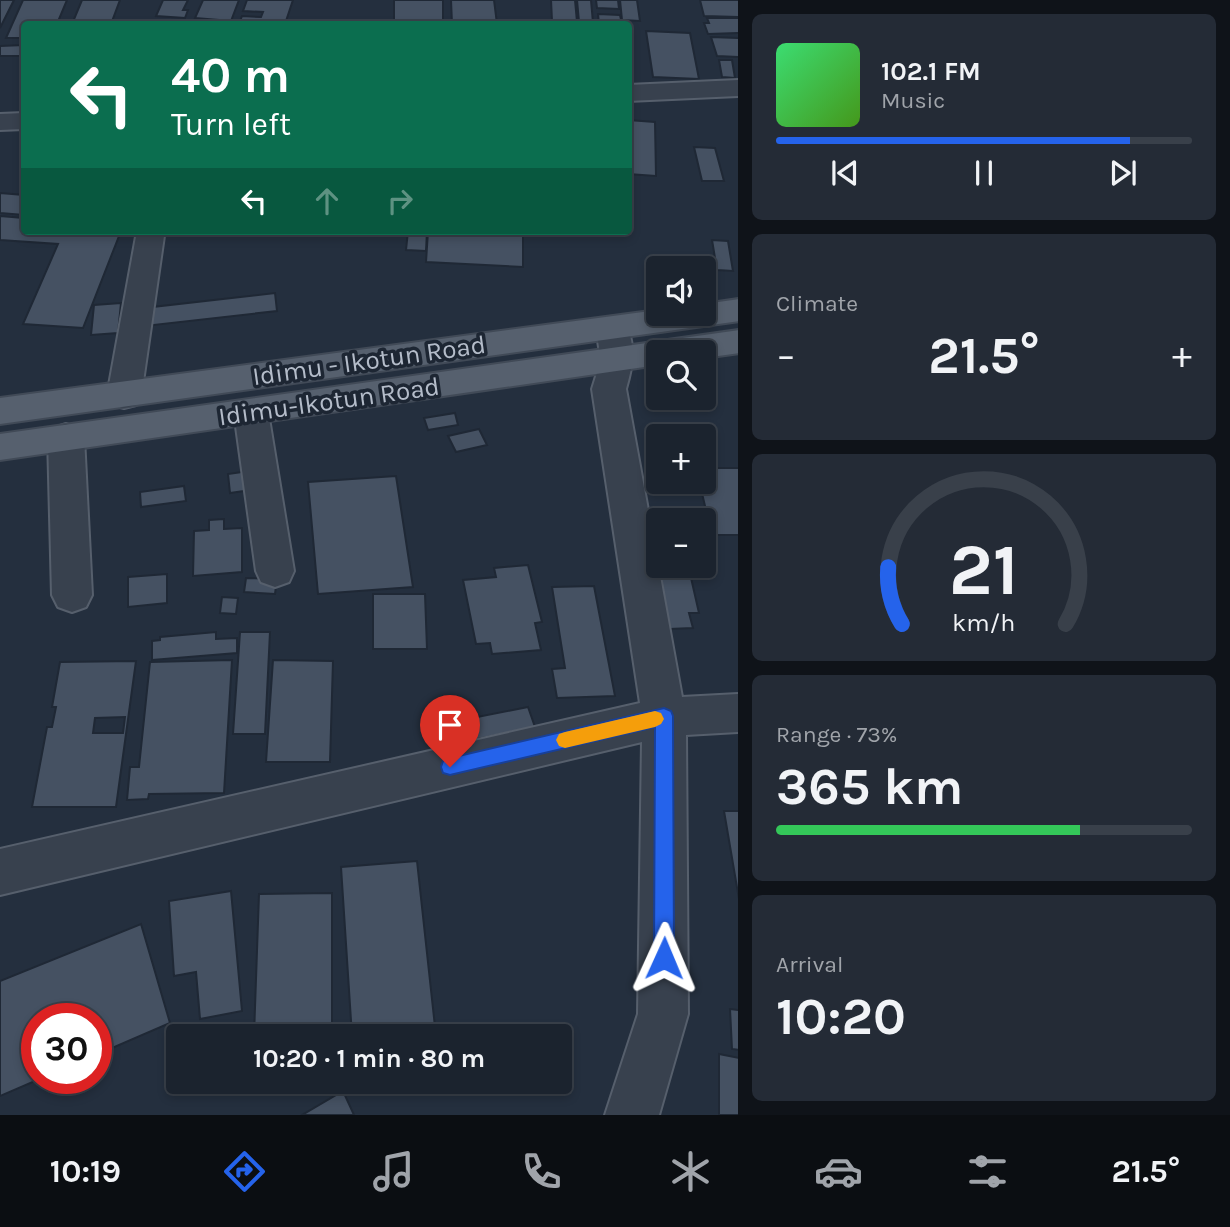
<!DOCTYPE html>
<meta charset="utf-8">
<style>
body{margin:0;font-family:Karla,sans-serif;background:#242b36;color:#f1f3f6;height:100vh;display:flex;flex-direction:column;font-size:26px;white-space:nowrap}
*{box-sizing:border-box;margin:0}
p{font-size:23px;color:#a0a4aa}
.icon{flex:none;width:38px;height:38px;fill:none;stroke:currentColor;stroke-width:2;stroke-linecap:round;stroke-linejoin:round}
.map{position:relative;flex:1;overflow:hidden}
.drawer{display:flex;flex-direction:column;gap:14px;padding:14px;background:#0f1319;width:492px}
.drawer>*{flex:none}
.hud{position:absolute;left:21px;top:21px;width:611px;height:214px;border-radius:7px;box-shadow:0 4px 10px #0003,0 0 0 2px #39404a;background:#0b6e4f;color:#fff;overflow:hidden}
.tools{position:absolute;left:646px;top:256px;display:grid;gap:14px}
.tools a{display:grid;place-items:center;width:70px;height:70px;border-radius:7px;background:#1b232e;box-shadow:0 4px 10px #0003,0 0 0 2px #39404a;font-size:35px}
.speed{position:absolute;left:21px;top:1003px;display:flex;gap:14px;font-size:35px;font-weight:700;text-align:center}
.speed>*{display:grid;place-content:center;width:91px;height:91px;border-radius:50%;background:#1b232e;box-shadow:0 4px 10px #0003,0 0 0 2px #39404a;line-height:1}
.speed .limit{border:10px solid #d22;background:#fff;color:#111}
.pin{position:absolute;display:grid;place-items:center;width:60px;height:60px;color:#fff;margin:-72px -30px;border-radius:50% 50% 50% 0;rotate:-45deg;box-shadow:0 0 7px #0007}
.pin .icon{rotate:45deg}
.me{position:absolute;width:77px;margin:-38px;rotate:1deg;stroke-linejoin:round;filter:drop-shadow(0 0 5px #0008)}
.turn{display:flex;align-items:center;gap:24px;height:147px;padding:0 35px;font-size:32px}
.turn .icon{width:91px;height:91px;stroke-width:2.5}
.turn b{display:block;font-size:49px;line-height:60px}
.lanes{display:flex;align-items:center;height:66px;padding:0 35px;background:#0003;justify-content:center;gap:35px;direction:ltr}
.lanes .off{opacity:.35}
.big{font-size:52px;font-weight:700;line-height:1.1}
.drawer .tile{flex:1;display:flex;flex-direction:column;justify-content:center;gap:10px;min-width:0;padding:0 24px;border-radius:10px;background:#242b36}
.drawer .dial{align-items:center;gap:0}
.dial svg{height:182px;overflow:visible;fill:none;stroke:#39404a;stroke-width:7;stroke-linecap:round;text-anchor:middle}
.dial text{fill:#f1f3f6;stroke:none}
.song{display:flex;align-items:center;gap:21px}
.cover{width:84px;height:84px;border-radius:10px;background:linear-gradient(135deg,hsl(140 70% 55%),hsl(100 70% 35%))}
.played{height:7px;border-radius:4px;background:linear-gradient(90deg,#2563eb 85%,#39404a 85%)}
.keys{display:flex;justify-content:space-around;direction:ltr}
.heat{display:flex;justify-content:space-between;align-items:center;font-size:38px;direction:ltr}
.charge{height:10px;border-radius:5px;background:linear-gradient(90deg,#34c759 73%,#39404a 0)}
.trip{position:absolute;left:166px;top:1024px;width:406px;height:70px;border-radius:7px;background:#1b232e;box-shadow:0 4px 10px #0003,0 0 0 2px #39404a;font-weight:700;line-height:70px;text-align:center}
.tabs{display:flex;height:112px;justify-content:space-around;align-items:center;background:#0b0e12;color:#a0a4aa}
.tabs .icon{width:49px;height:49px}
.tabs .active{color:#2563eb}
.tabs b{font-size:32px;color:#f1f3f6}
main{display:flex;flex:1;min-height:0}
.map>svg:first-child{display:block}
</style>
<main>
<div class="map">
<svg width="739" height="1115" viewBox="0 0 739 1115">
<rect width="100%" height="100%" fill="#242f3e"/>
<!-- building -->
<g fill="#455162" stroke="#1f2835" stroke-width="2" fill-rule="evenodd">
<path d="M0,0h14l-14,28z"/>
<path d="M23,0h44l-10,24h-33v14h-18z"/>
<path d="M82,0h38l-9,24h-39z"/>
<path d="M163,0h25l-5,10h5l-3,8 -29,-2z"/>
<path d="M203,0h36l-8,21 -36,-3z"/>
<path d="M247,0h46l-8,24h-46l3,-8 19,1 2,-5 -20,-1z"/>
<path d="M394,0h49v24l-49,-2z"/>
<path d="M451,0h43l3,24h-45z"/>
<path d="M551,0h24l2,22 -25,-1z"/>
<path d="M577,0h14l2,23 -14,-1z"/>
<path d="M596,0h22l1,9 -22,-1z"/>
<path d="M620,0h17l3,21 -18,-1z"/>
<path d="M700,0h39v17l-35,-1z"/>
<path d="M598,14l22,1 2,9h-23z"/>
<path d="M707,18h32v15l-31,1 -4,-11h5z"/>
<path d="M646,31l44,2 9,46 -46,-2z"/>
<path d="M711,37l28,1v19l-22,-1z"/>
<path d="M24,45v11h-24v-10z"/>
<path d="M719,60h13l3,18 -13,-1z"/>
<path d="M628,120l27,2 1,54 -28,-2z"/>
<path d="M694,147l21,1 9,33h-22z"/>
<path d="M0,193l24,2v20l-24,-2z"/>
<path d="M0,216l24,2v13h97l-38,97 -60,-4 35,-80 -58,-4z"/>
<path d="M408,231h19l-1,20 -20,-1z"/>
<path d="M428,231h95v36l-97,-5z"/>
<path d="M712,240l16,1 5,30 -16,-1z"/>
<path d="M275,293l2,18 -132,15 -1,-18z"/>
<path d="M121,303l-3,30 -27,2 3,-30z"/>
<path d="M455,413l3,12 -30,5 -4,-12z"/>
<path d="M479,429l8,16 -31,7 -8,-16z"/>
<path d="M704,468h35v67h-27l-13,-54h5z"/>
<path d="M249,471l2,19 -21,3 -2,-19z"/>
<path d="M396,476l17,111 -95,7 -10,-112z"/>
<path d="M184,486l2,15 -45,6 -1,-15z"/>
<path d="M667,510l32,2 1,8h-32z"/>
<path d="M224,519v10l18,-1v44l-49,4 1,-45 15,-1v-10z"/>
<path d="M528,565l14,57 -7,1 6,27 -49,4 -2,-11 -14,1 -13,-64 33,-3 -2,-9z"/>
<path d="M657,569h32l10,44h-10l4,15 -24,1z"/>
<path d="M167,574v29l-39,4v-30z"/>
<path d="M246,578l31,1 -2,15 -31,-2z"/>
<path d="M594,586l21,110 -58,2 -5,-29 13,-1 -13,-81z"/>
<path d="M373,594h52l2,55h-54z"/>
<path d="M222,597l16,1 -2,16 -16,-1z"/>
<path d="M216,632v7l21,-1v15l-85,7v-19l8,-1v-3z"/>
<path d="M240,632h30l-5,102h-32z"/>
<path d="M232,660l-8,133 -75,1 -1,5 -21,1 3,-33h9l11,-105z"/>
<path d="M273,660l60,1 -3,101h-64z"/>
<path d="M136,661l-20,146h-84l15,-80h5l4,-20h-4l8,-45zM125,717l-2,16h-30l2,-15z"/>
<path d="M528,707l7,20 -72,15 -6,-21z"/>
<path d="M724,811h15v88z"/>
<path d="M417,861l19,175h-84l-11,-169z"/>
<path d="M231,891l11,120 -42,8 -4,-47 -22,4 -5,-75z"/>
<path d="M332,893v143h-78l5,-142z"/>
<path d="M141,924l29,99 -74,32v-37h-59v60h5l-42,18v-115z"/>
<path d="M730,1009l9,1v40l-7,-1z"/>
<path d="M719,1054l20,4v57h-20z"/>
<path d="M343,1091l11,24h-52z"/>
</g>
<g fill="none" stroke-linecap="round" stroke-linejoin="round">
<defs>
<g id="minor">
<path d="M739,80v16l-111,5v-16z"/>
<path d="M24,113v16l-24,1v-16z"/>
<path d="M137,231h24l3,5 -23,160 -5,9 -12,3 -12,-3 -5,-9z"/>
<path d="M612,317l11,3c14,23 10,45 3,69l56,308 57,-3v38l-53,3 2,279 -29,101h-54l33,-101 4,-272 -642,153v-46l640,-146 -48,-314 9,-29 -5,-32 5,-8z"/>
<path d="M251,399l12,4 5,9 26,159 -5,11 -14,5 -14,-5 -5,-11 -22,-159 5,-9z"/>
<path d="M66,424l12,4 6,9 8,158 -6,12 -14,5 -14,-5 -6,-12 -4,-158 6,-9z"/>
</g>
<g id="major">
<path d="M739,299v22l-739,103v-26l658,-88v3h46v-9z"/>
<path d="M739,330v23l-35,5v-6h-46v13l-658,95v-26z"/>
</g>
</defs>
<!-- minor casing -->
<use href="#minor" stroke="#565f6c" stroke-width="4"/>
<!-- major casing -->
<use href="#major" stroke="#414a57" stroke-width="4"/>
<!-- minor -->
<use href="#minor" fill="#38414e" fill-rule="evenodd"/>
<!-- major -->
<use href="#major" fill="#56606e" fill-rule="evenodd"/>
</g>
<!-- route -->
<path fill="#2563eb" stroke="#184099" stroke-width="2" d="M664,708l7,3 2,5 1,242 -3,7 -7,3 -7,-3 -3,-7 1,-231 -205,48 -7,-2 -2,-6 2,-6 7,-3z"/>
<!-- slow -->
<path fill="#f59e0b" d="M655,711l6,2 3,6 -3,5 -6,3 -90,21 -6,-2 -3,-6 3,-6 6,-2z"/>
<g text-anchor="middle" stroke-width="7" stroke-linejoin="round" paint-order="stroke">
<!-- street labels -->
<g font-size="26" fill="#b4bcc9" stroke="#1d2633">
<text transform="translate(369 360) rotate(-8)" y="9">Idimu - Ikotun Road</text>
<text transform="translate(329 401) rotate(-8)" y="9">Idimu-Ikotun Road</text>
</g>
</g>
</svg>
<div class="tools">
<a><svg class="icon" aria-label="sound" viewBox="0 0 24 24"><path d="M4 9h4l5-4v14l-5-4H4zM17 9q2 3 0 6"/></svg></a>
<a><svg class="icon" aria-label="search" viewBox="0 0 24 24"><circle cx="10" cy="10" r="6"/><path d="M15 15l6 6"/></svg></a>
<a>+</a>
<a>−</a>
</div>
<div class="speed"><div class="limit">30</div></div>
<div class="pin" style="left:450px;top:767px;background:#d93025"><svg class="icon" aria-label="arrive" viewBox="0 0 24 24"><path d="M6 21V4h12l-3 4 3 4H6"/></svg></div>
<svg class="me" style="left:664px;top:958px" viewBox="-20 -20 40 40"><path d="M0-17L14 15 0 8-14 15z" fill="#2563eb" stroke="#fff" stroke-width="4"/></svg>
<div class="trip">10:20 · 1 min · 80 m</div>
<div class="hud">
<div class="turn"><svg class="icon" aria-label="left" viewBox="0 0 24 24"><path d="M17 20v-9H6M10 6l-5 5 5 5"/></svg><div><b>40 m</b>Turn left</div></div>
<div class="lanes"><svg class="icon" aria-label="left" viewBox="0 0 24 24"><path d="M17 20v-9H6M10 6l-5 5 5 5"/></svg><svg class="icon off" aria-label="ahead" viewBox="0 0 24 24"><path d="M12 20V5M6 11l6-6 6 6"/></svg><svg class="icon off" aria-label="right" viewBox="0 0 24 24"><path d="M7 20v-9h11M14 6l5 5-5 5"/></svg></div>
</div>
</div>
<section class="drawer">
<div class="tile">
<div class="song"><i class="cover"></i><div><b>102.1 FM</b><p>Music</p></div></div>
<div class="played"></div>
<div class="keys"><svg class="icon" aria-label="previous" viewBox="0 0 24 24"><path d="M18 5L8 12l10 7zM5 5v14"/></svg><svg class="icon" aria-label="pause" viewBox="0 0 24 24"><path d="M8 5v14M16 5v14"/></svg><svg class="icon" aria-label="next" viewBox="0 0 24 24"><path d="M6 5l10 7-10 7zM19 5v14"/></svg></div>
</div>
<div class="tile"><p>Climate</p>
<div class="heat"><a>−</a><b class="big">21.5°</b><a>+</a></div>
</div>
<div class="tile dial"><svg viewBox="0 0 100 80">
<path d="M14 69A42 42 0 1 1 86 69"/>
<path d="M14 69A42 42 0 0 1 8 44" stroke="#2563eb"/>
<text x="50" y="56" font-size="32" font-weight="700">21</text>
<text x="50" y="72" font-size="11">km/h</text>
</svg></div>
<div class="tile"><p>Range · 73%</p><b class="big">365 km</b><div class="charge"></div></div>
<div class="tile"><p>Arrival</p><b class="big">10:20</b></div>
</section>
</main>
<nav class="tabs">
<b>10:19</b>
<svg class="icon active" aria-label="directions" viewBox="0 0 24 24"><path d="M12 3l9 9-9 9-9-9zM9 14v-3h6M13 9l2 2-2 2"/></svg>
<svg class="icon" aria-label="music" viewBox="0 0 24 24"><path d="M9 18V5l10-2v13"/><circle cx="6" cy="18" r="3"/><circle cx="16" cy="16" r="3"/></svg>
<svg class="icon" aria-label="phone" viewBox="0 0 24 24"><path d="M5 4h4l2 5-3 2q2 4 5 5l2-3 5 2v4C11 20 4 13 5 4z"/></svg>
<svg class="icon" aria-label="climate" viewBox="0 0 24 24"><path d="M12 3v18M4 7l16 10M4 17L20 7"/></svg>
<svg class="icon" aria-label="car" viewBox="0 0 24 24"><path d="M5 17H2v-5l4-1 3-4h7l3 4 3 1v5h-3M9 17h6M6 11h13"/><circle cx="7" cy="17" r="2"/><circle cx="17" cy="17" r="2"/></svg>
<svg class="icon" aria-label="filters" viewBox="0 0 24 24"><path d="M4 7h16M4 17h16"/><circle cx="9" cy="7" r="2"/><circle cx="15" cy="17" r="2"/></svg>
<b>21.5°</b>
</nav>
